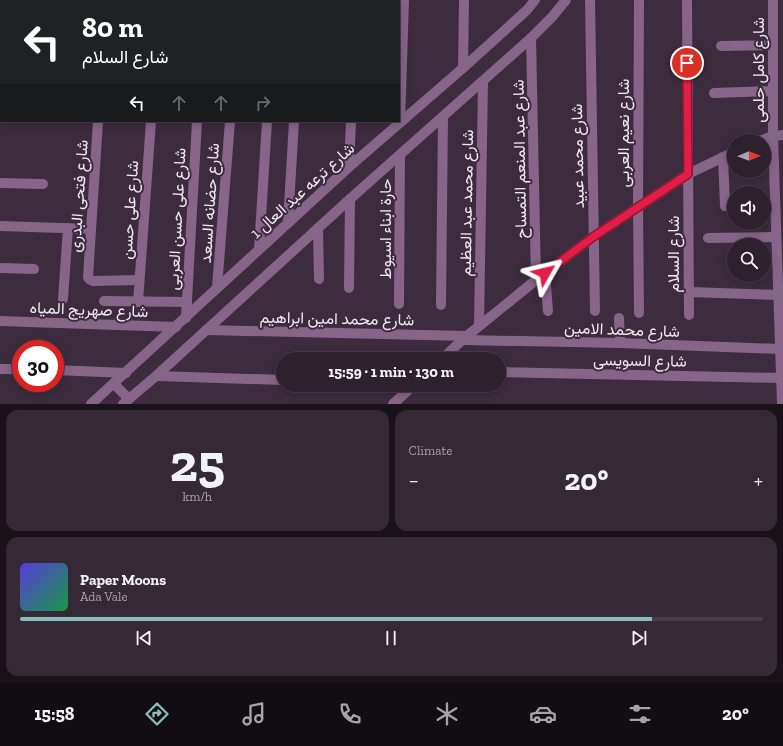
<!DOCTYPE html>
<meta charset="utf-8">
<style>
body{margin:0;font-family:"Zilla Slab",Vazirmatn,serif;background:#352936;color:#f1f3f6;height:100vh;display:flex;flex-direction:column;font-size:15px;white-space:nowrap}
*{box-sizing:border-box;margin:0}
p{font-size:13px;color:#a7a3aa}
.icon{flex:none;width:22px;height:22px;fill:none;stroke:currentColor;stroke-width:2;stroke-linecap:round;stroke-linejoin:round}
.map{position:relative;height:404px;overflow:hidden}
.drawer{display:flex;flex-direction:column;gap:6px;padding:6px;background:#191219;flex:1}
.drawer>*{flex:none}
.hud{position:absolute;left:0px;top:0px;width:400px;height:122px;box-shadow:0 2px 10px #0003,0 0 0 1px #483e4a;background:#202124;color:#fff;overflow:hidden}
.needle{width:26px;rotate:89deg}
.tools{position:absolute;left:727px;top:134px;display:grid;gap:8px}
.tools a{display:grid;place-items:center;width:44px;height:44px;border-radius:50%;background:#2d212e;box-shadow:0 2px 10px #0003,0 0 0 1px #483e4a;font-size:20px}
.speed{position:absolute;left:12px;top:340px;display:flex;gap:8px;font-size:20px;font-weight:700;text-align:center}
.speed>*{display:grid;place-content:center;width:52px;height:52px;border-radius:50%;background:#2d212e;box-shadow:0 2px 10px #0003,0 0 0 1px #483e4a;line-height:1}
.speed .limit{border:6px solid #d22;background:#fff;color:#111}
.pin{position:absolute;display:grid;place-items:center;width:34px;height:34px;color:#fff;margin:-17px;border:2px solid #fff;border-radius:50%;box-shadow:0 1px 4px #0007}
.me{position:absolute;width:44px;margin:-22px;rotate:53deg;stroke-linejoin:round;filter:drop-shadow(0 0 3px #0008)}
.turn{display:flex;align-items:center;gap:14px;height:84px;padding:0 16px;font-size:18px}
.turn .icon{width:52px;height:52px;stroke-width:2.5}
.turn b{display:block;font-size:28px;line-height:34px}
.lanes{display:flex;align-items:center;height:38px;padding:0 16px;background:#0003;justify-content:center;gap:20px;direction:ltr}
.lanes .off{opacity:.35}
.big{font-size:30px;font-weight:800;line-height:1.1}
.drawer .tile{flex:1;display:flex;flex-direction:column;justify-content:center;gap:6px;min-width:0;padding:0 14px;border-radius:12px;background:#352936}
.drawer .dial{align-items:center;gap:0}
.dial b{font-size:52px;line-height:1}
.song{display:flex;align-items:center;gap:12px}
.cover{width:48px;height:48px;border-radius:6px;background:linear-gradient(135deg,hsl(250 70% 55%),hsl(140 70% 35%))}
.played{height:4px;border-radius:2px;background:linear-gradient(90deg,#8bbbb9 85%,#483e4a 85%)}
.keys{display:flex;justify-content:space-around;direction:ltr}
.heat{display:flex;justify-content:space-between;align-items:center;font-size:22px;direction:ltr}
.drawer .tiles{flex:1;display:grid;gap:6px;grid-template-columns:1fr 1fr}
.tile:last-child{grid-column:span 2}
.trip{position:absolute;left:276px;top:352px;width:230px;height:40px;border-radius:20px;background:#2d212e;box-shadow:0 2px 10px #0003,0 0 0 1px #483e4a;font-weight:800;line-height:40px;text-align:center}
.menu{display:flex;height:64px;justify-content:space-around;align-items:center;background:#120d12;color:#a7a3aa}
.menu .icon{width:28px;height:28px}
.menu .selected{color:#8bbbb9}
.menu b{font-size:18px;color:#f1f3f6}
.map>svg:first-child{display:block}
</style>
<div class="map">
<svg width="783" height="404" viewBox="0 0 783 404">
<rect width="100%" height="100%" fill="#3c2c3d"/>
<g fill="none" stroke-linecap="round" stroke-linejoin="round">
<!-- minor -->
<g stroke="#876589" stroke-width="10">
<path d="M28,0l11,1"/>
<path d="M590,0l5,311"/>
<path d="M639,0l-1,207 1,106"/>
<path d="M687,0l2,315"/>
<path d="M773,0v136l9,268"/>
<path d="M105,1v-1"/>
<path d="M159,1v-1"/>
<path d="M204,1v-1"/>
<path d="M239,1l1,-1"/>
<path d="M274,1v-1"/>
<path d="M300,1v-1"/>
<path d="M357,1v-1"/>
<path d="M531,38l5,242"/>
<path d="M0,41h1"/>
<path d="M721,46l52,-1"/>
<path d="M0,66h1"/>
<path d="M463,68l1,-68"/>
<path d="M0,91h1"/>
<path d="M714,93l59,-2"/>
<path d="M98,121l-10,156 1,2 4,2 46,-1"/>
<path d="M400,122l4,-122"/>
<path d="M760,141l13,-5 10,-1"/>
<path d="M723,157l2,49"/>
<path d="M349,167l2,-46"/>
<path d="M0,183l43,1"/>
<path d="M288,223l6,-102"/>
<path d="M0,226l91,3"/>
<path d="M318,228l1,51"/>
<path d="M708,238l68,-1"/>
<path d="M259,249l8,-128"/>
<path d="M0,268l34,1"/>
<path d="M545,273l3,38"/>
<path d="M217,288l13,-167"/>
<path d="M349,288l1,-89"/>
<path d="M689,292l90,3"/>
<path d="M63,299l5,-71"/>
<path d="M104,301l83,1"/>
<path d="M138,302l13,-181"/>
<path d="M399,304l1,-149"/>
<path d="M441,305l2,-188"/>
<path d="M186,318l11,-197"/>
<path d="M619,318l1,25"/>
<path d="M0,321l176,6"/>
<path d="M479,326l4,-245"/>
<path d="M206,330l261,6"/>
<path d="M462,340l158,3 160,6"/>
<path d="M442,359l20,-19 74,-60 57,-43 95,-63 46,-22"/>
<path d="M0,369h21"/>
<path d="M55,370l71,3"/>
<path d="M499,372l282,6"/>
<path d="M156,376l127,4"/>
<path d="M114,384l15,15"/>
<path d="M91,404l258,-237 114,-99 64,-58 8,-10"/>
<path d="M123,404l33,-28 194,-177 181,-161 21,-21 14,-17"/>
<path d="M393,404l21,-19"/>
</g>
</g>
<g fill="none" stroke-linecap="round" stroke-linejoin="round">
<defs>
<path id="route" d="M545,273l48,-36 95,-63 -1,-111"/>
</defs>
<!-- route casing -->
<use href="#route" stroke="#92132f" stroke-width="10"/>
<!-- route -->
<use href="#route" stroke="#e11d48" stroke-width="7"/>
</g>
<g text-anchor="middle" stroke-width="4" stroke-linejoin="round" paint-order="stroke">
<!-- street labels -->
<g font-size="16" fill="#f1e7f2" stroke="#3c2c3d">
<text transform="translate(758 70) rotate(-90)" y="6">شارع كامل حلمى</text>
<text transform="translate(623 133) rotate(-90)" y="6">شارع نعيم العربى</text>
<text transform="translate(577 156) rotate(-91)" y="6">شارع محمد عبيد</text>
<text transform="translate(519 159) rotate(-91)" y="6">شارع عبد المنعم التمساح</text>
<text transform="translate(302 190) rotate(-42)" y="6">شارع ترعه عبد العال 1</text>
<text transform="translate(78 196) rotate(-86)" y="6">شارع فتحى البدرى</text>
<text transform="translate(209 203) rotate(-86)" y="6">شارع حضانه السعد</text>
<text transform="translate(466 203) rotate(-89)" y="6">شارع محمد عبد العظيم</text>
<text transform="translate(129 210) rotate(-86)" y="6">شارع على حسن</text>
<text transform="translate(176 219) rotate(-87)" y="6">شارع على حسن العربى</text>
<text transform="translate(385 229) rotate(-90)" y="6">حارة ابناء اسيوط</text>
<text transform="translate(673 254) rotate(-90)" y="6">شارع السلام</text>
<text transform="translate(89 309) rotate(2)" y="6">شارع صهريج المياه</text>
<text transform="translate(337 318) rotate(1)" y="6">شارع محمد امين ابراهيم</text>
<text transform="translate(622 329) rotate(2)" y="6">شارع محمد الامين</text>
<text transform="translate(640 360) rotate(1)" y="6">شارع السويسى</text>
</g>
</g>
</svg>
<div class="tools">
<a><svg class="needle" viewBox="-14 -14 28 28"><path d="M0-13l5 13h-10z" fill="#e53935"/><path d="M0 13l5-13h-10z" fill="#a7a3aa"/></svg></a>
<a><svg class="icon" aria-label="sound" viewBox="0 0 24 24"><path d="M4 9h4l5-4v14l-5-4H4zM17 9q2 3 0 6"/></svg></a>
<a><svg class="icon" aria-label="search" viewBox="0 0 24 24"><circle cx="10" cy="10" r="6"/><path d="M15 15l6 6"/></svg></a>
</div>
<div class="speed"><div class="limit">30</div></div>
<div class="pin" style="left:687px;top:63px;background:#d93025"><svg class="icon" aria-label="arrive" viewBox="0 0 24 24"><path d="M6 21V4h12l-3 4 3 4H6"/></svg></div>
<svg class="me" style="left:545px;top:273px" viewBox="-20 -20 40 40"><path d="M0-17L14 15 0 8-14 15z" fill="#e11d48" stroke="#fff" stroke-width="4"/></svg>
<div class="trip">15:59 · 1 min · 130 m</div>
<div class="hud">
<div class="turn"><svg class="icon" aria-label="left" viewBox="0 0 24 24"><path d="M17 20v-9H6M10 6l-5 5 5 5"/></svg><div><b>80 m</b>شارع السلام</div></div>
<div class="lanes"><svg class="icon" aria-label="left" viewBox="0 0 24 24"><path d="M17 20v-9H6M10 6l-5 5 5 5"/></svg><svg class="icon off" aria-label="ahead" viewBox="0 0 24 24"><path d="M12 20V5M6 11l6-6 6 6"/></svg><svg class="icon off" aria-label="ahead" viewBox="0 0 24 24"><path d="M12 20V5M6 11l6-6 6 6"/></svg><svg class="icon off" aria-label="right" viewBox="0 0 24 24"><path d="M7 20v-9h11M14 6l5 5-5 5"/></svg></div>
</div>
</div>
<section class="drawer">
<div class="tiles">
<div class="tile dial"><b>25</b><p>km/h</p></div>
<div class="tile"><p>Climate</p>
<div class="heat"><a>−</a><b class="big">20°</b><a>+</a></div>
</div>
<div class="tile">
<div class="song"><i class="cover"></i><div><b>Paper Moons</b><p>Ada Vale</p></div></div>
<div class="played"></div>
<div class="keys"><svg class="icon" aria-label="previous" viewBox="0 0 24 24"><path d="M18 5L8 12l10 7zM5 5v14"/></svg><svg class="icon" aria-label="pause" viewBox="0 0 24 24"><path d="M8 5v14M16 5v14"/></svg><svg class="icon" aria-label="next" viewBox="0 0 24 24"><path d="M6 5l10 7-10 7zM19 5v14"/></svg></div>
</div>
</div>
</section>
<nav class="menu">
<b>15:58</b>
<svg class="icon selected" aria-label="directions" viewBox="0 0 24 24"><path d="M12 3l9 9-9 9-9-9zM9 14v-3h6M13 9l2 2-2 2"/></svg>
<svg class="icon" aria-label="music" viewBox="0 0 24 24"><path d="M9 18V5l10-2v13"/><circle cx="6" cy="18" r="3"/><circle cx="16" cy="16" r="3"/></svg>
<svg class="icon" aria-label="phone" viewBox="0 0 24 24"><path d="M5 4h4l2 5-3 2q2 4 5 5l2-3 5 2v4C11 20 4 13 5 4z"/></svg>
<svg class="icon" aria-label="climate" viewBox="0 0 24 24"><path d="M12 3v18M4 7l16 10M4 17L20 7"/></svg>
<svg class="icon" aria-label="car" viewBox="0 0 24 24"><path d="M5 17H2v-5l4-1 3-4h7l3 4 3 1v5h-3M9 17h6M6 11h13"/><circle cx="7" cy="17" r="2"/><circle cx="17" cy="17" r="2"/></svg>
<svg class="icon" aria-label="filters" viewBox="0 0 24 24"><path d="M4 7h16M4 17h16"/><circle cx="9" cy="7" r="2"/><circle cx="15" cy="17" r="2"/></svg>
<b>20°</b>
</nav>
